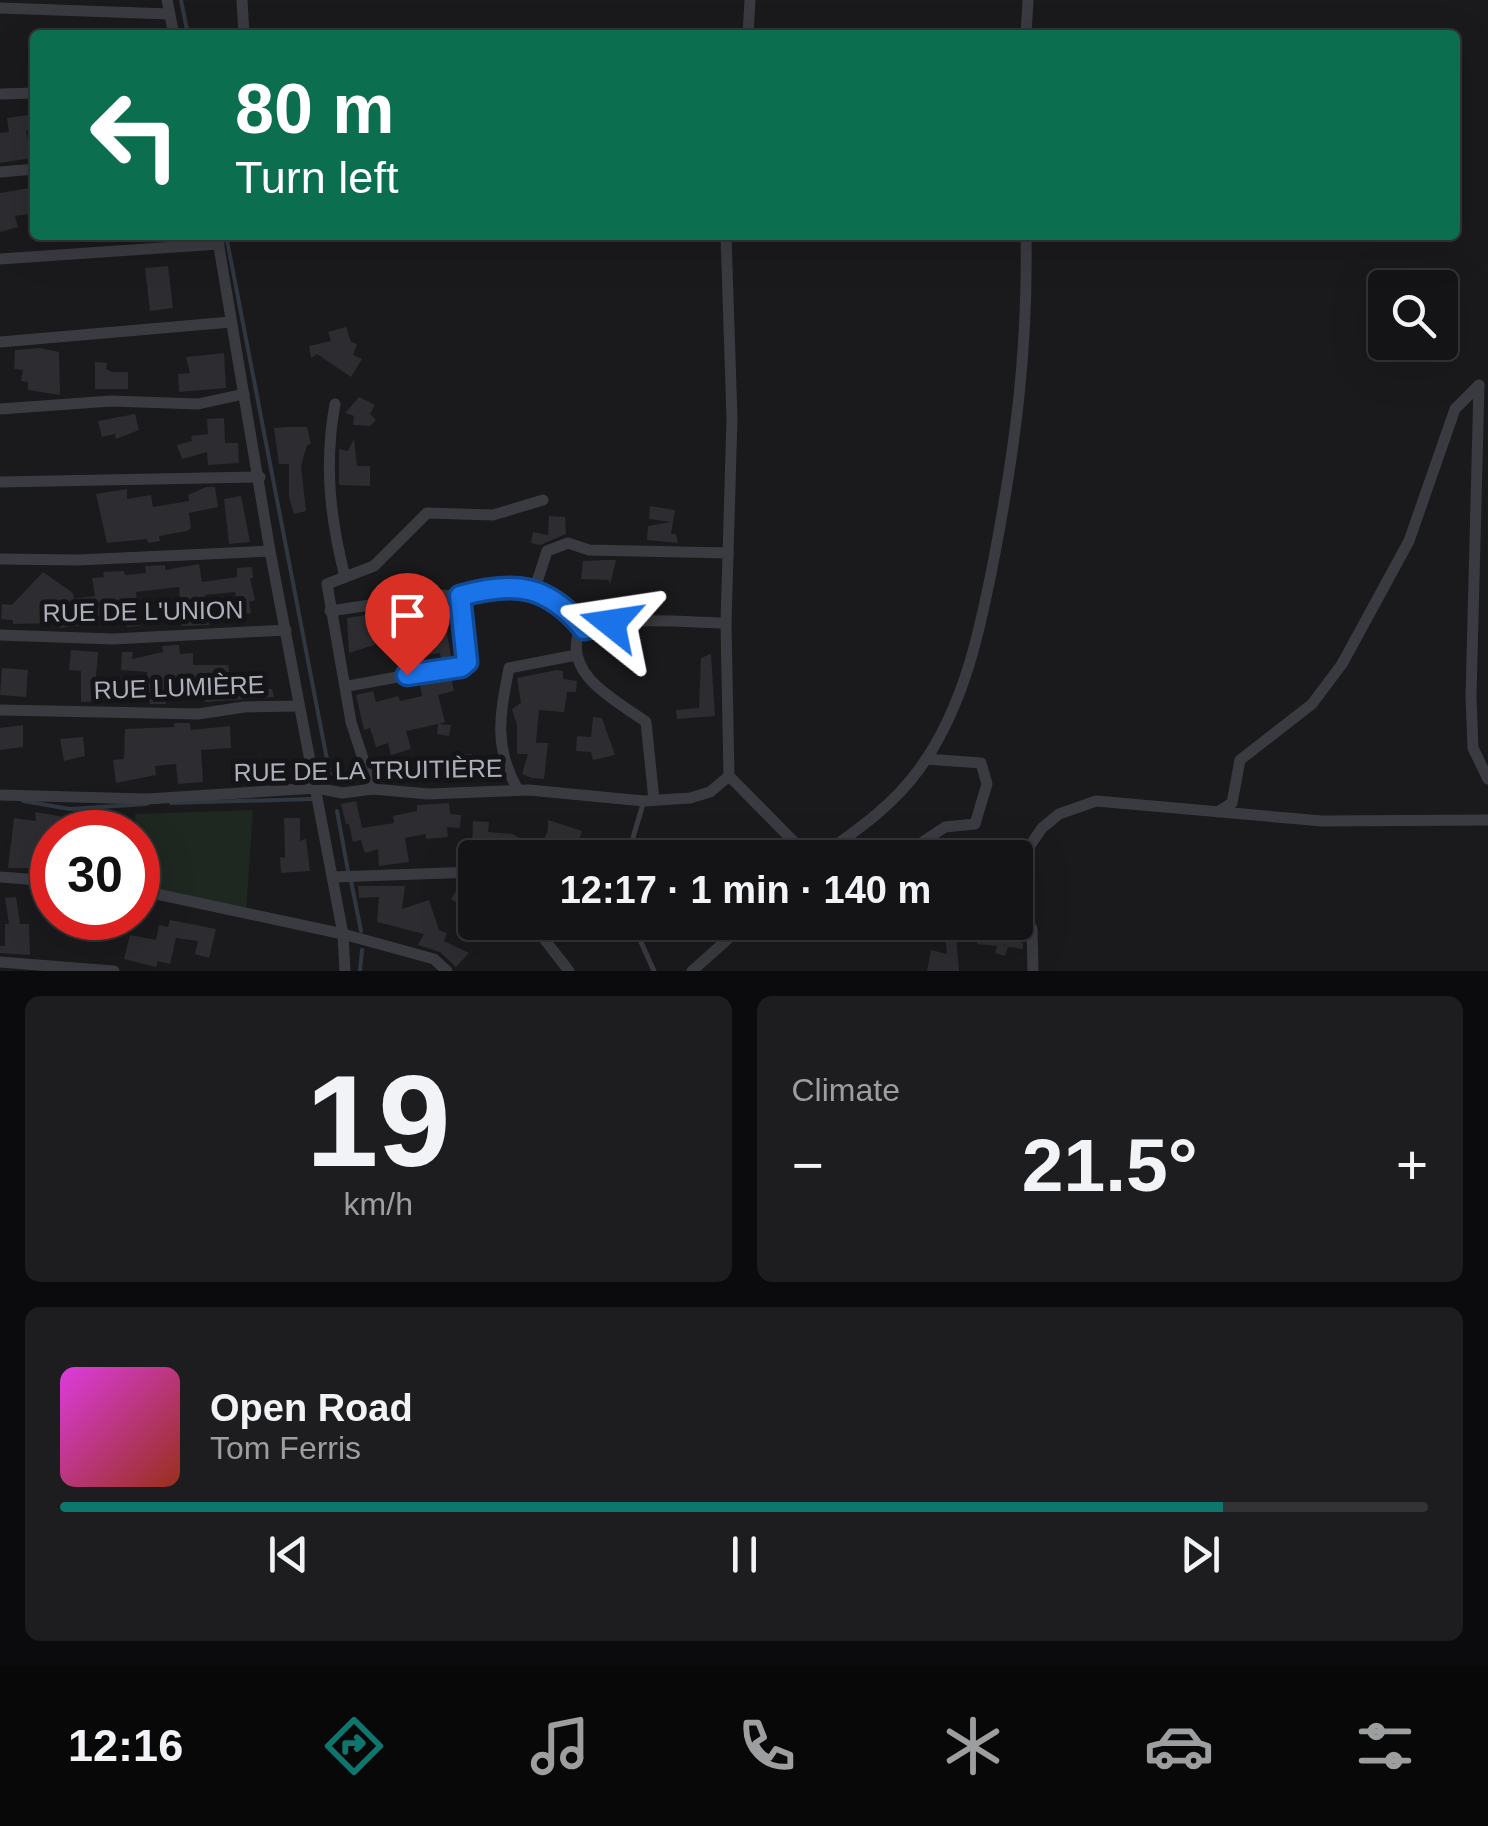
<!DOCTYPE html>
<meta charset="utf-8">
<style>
body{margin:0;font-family:Arial,sans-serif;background:#1d1c1e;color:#f1f3f6;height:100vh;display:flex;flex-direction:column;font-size:38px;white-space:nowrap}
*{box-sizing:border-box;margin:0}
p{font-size:32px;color:#9d9ea0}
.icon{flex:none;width:55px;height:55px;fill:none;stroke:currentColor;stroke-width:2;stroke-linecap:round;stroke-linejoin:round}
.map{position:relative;height:971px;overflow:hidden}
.panel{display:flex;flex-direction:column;gap:25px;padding:25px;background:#0b0a0c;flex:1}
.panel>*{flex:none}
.banner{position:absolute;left:30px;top:30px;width:1430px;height:210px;border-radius:10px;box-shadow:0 10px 40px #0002,0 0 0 2px #333234;background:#0b6e4f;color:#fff;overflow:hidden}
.buttons{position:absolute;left:1368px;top:270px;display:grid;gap:20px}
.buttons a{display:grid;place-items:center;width:90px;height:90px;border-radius:10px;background:#141315;box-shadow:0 10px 40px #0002,0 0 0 2px #333234;font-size:50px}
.speed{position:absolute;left:30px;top:810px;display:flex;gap:20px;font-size:50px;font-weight:700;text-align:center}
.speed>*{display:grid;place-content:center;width:130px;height:130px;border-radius:50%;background:#141315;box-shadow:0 10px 40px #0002,0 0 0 2px #333234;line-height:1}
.speed .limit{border:15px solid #d22;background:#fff;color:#111}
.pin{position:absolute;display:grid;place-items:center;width:85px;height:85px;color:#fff;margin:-102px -42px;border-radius:50% 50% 50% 0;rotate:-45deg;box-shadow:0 0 10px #0007}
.pin .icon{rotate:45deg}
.me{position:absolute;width:110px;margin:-55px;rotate:285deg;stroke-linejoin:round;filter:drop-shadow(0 0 8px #0008)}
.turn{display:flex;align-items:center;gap:35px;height:210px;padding:0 40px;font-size:45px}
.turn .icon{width:130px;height:130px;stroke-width:2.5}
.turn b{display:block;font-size:70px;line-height:85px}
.big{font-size:75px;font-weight:700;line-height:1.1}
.panel .card{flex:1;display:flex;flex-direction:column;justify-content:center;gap:15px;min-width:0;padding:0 35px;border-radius:15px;background:#1d1c1e}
.panel .dial{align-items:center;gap:0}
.dial b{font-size:130px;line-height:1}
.song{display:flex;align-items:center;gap:30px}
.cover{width:120px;height:120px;border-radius:15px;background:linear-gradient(135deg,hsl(300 70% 55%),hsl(10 70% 35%))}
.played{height:10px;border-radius:5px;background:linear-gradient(90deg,#0f766e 85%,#333234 85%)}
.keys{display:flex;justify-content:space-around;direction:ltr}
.heat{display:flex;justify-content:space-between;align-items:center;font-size:55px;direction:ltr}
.panel .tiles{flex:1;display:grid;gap:25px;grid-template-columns:1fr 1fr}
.card:last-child{grid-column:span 2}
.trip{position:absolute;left:458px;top:840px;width:575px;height:100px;border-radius:10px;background:#141315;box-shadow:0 10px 40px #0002,0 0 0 2px #333234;font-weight:700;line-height:100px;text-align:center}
.menu{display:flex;height:160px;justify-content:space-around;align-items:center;background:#080808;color:#9d9ea0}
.menu .icon{width:70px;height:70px}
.menu .on{color:#0f766e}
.menu b{font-size:45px;color:#f1f3f6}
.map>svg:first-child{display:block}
</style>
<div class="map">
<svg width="1488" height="971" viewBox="0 0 1488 971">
<rect width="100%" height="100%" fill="#1a191c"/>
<!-- green -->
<path fill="#1f2721" d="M253,810l-7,103 -108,-23 -3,-76z"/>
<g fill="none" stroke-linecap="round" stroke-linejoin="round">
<!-- stream -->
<g stroke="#2f3740" stroke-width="4">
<path d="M181,0l7,35"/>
<path d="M226,235l104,540"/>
<path d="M23,801l47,8 77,-5"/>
<path d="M171,803l141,-4"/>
<path d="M337,811l11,60"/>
<path d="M351,881l10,50"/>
<path d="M360,971l2,-21"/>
</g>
</g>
<!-- building -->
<g fill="#2d2c30">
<path d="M35,114v15l-9,2 6,27 -32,5v-30l9,-1 -2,-14z"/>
<path d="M35,187v26l-20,3 3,11 -18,5v-39z"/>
<path d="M168,266l5,42 -23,3 -5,-43z"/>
<path d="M346,327l5,15 6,2 -4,11 9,4 -11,18 -34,-23 -6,4 -2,-12 22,-5 -3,-9z"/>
<path d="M40,348l19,4 1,43 -32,-5v-8l-7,-1 2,-11 -9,-1 1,-19z"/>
<path d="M224,353l2,35 -47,4 -1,-18 12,-1 -4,-16z"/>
<path d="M95,362l12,1 -1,6 6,3h16v17h-33z"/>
<path d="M359,397l16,8 -5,9 6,6 -6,6 -17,-1 1,-9 -9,-3z"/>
<path d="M135,414l4,16 -23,9 -1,-5 -13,3 -4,-16z"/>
<path d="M224,418l1,25h13l1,20 -31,2 -1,-13 -25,7 -5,-14 15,-4 -1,-5 17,-2 -1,-15z"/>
<path d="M286,427h21l4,17 -4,1 -6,21 5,45 -12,3 -5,-17v-33h-10l-5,-36z"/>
<path d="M354,439l3,27h13v20l-31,-1v-36l9,2z"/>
<path d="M206,487h9l3,20 -29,6 2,15 -4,3 -28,5 1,5 -12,2 -1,-4 -40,4 -11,-49 31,-5v10l24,-4 2,12 36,-6 -1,-6z"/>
<path d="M241,496l9,46 -21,2 -5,-45z"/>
<path d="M650,506l25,4 -4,24h5l2,9 -31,-3 1,-14 23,-4 -22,-3z"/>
<path d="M549,516l16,1 1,17 -26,11 -9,-2 2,-11 15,3z"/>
<path d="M605,560h11l-6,25 -1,-5 -28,-1 2,-18z"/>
<path d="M199,564l3,18 35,-5v-9l15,-1 1,11h-3l5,22 -6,2 2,11 -10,2 -6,-23 -30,3 4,30 -27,1 -3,-39 -43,5 3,34 -12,1v-8l-67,9 -2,-5 -45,1v-4l-12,-1 1,-15 10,1 31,-33 30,21 1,6 21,-3 -3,-18 12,-1 -1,-5 21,-1 1,4 21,-2 -1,-7 20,-1v5z"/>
<path d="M443,611l8,45 -10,2 -1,-5 -22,3 -9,-41z"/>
<path d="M379,613l4,14 -7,3 4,13 -31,10 -2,-35z"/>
<path d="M179,645l1,9 13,-1v12h35l3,18 31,-2 1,8h9l2,8 -69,5 -3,-15 -21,4 1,8 -16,1v4h-16l-3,-32 -26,-2 1,-18h11l-1,7 31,-7 -1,-6z"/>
<path d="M71,650l27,2 -2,25 31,1 -1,22 -45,2v-31l-12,-1z"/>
<path d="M711,654l4,62 -38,3 -1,-9 23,-2 2,-50z"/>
<path d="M2,668l26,2 -2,27 -26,-2z"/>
<path d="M557,670l6,1v8l14,2 -1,11h-9l-3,20 -25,-2 -3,33h12l-4,36 -12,-1 -10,-4 6,-20h-11v-29l-5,-16 9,-6 -4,-25z"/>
<path d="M451,677l3,14 -16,4 7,27 -6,2 12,1 -2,11 -12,-2 1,-10 -32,7 5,18 -20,6 -3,-12 -12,4 -6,-19 -6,2 -8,-35 17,-4 3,11 22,-6 2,5 22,-5 -2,-13z"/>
<path d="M593,717l9,1 13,37 -22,5 -2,-8 -15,-1 1,-15 14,1z"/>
<path d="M174,723h16l1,7 39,-4 1,22 -30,2 2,32 -25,2 -2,-20 -21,2 1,9 -40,8 -3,-23 11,-1 1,-30 49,-2z"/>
<path d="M23,725v22l-23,3v-22z"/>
<path d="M83,737l2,19 -21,5 -4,-22z"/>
<path d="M472,754l4,18 -25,1v7l-20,-1v-11l15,1 -1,-13z"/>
<path d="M356,801l6,27 32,-5 -1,-7 24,-5v-6l32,-2 1,11 11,1 -1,13 -13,-1 1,10 -22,2v-5l-21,4 4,24 -30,4 -1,-17 -13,4 -4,-13 -8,2 -4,-18h-3l-5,-20z"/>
<path d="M35,812l47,8 -1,12h-29v36h-44l6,-50 22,3z"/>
<path d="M284,818h16v23l6,-2 4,32 -29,2 -1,-16 5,1z"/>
<path d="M548,820l34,11 -9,27 -31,-15 6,-13z"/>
<path d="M473,821l16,1 -1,10 25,2 11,7 -14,17h-35v5h-12l2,-11 7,2z"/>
<path d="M475,881v28l-5,-3 -2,4 -17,-11 11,-17z"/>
<path d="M358,886h47l-3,23 27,-9 10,30 8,3 -3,8 25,12 -13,14 -16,-15 -22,-7 6,-11 -47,-12 2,-25 -20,1z"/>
<path d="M16,897l4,27h9l1,31 -30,-2v-7h5v-22h4l-4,-26z"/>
<path d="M170,920l46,9 -7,29 -14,-4 3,-13 -22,-3 -6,26 -12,-3 -2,6 -32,-8 6,-24 26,5 3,-15 9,2z"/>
<path d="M979,930l44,13v6l-15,-2 -3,9 -10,-3 2,-7 -20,-2z"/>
<path d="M956,935l3,36h-32l4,-21 16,4 -2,-18z"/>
</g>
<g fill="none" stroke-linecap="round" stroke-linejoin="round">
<!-- service -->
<g stroke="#3a3b41" stroke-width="5">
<path d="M627,858l16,-54"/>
<path d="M632,922l22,49"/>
</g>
<!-- minor -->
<g stroke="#3a3b41" stroke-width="11">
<path d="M167,0l7,35"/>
<path d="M242,0l2,35"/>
<path d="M0,8l169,6"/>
<path d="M748,35l2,-35"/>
<path d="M1026,35l2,-35"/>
<path d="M0,94l35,-1"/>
<path d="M0,172l35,-3"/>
<path d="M217,235l53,316 73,383 2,37"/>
<path d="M726,235l6,183 -6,205 3,153 81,82"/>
<path d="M0,259l219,-15"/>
<path d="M0,342l231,-20"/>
<path d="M1479,385l-8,312 2,51 15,31"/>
<path d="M335,404c-11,60 -5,114 10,173"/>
<path d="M0,409l111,-8 87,3 46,-10"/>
<path d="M0,482l260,-5"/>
<path d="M0,559l78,1 192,-9"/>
<path d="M534,591l13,-40 21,-8 21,7 139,3"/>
<path d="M330,611l108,-16 22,1 27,-8 39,1 37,15 21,25"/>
<path d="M0,635l113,4 173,-9"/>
<path d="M348,686l116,-21 5,-6 -9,-63"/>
<path d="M0,710l198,4 46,-7 55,-1"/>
<path d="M373,789l-22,-67 -24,-138 47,-18 53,-53 66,2 50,-15"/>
<path d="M518,790c-25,-44 -18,-75 -9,-122l67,-13"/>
<path d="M0,795l147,4 170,-11 25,5 31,-4 55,5 101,-4 115,11 46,-3 20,-6 19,-16"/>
<path d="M654,800l-8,-78c-27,-20 -80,-45 -68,-87 19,-22 117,-12 148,-12"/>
<path d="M1218,812l14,-9 8,-43 72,-56 30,-40 67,-123 46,-132 24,-24"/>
<path d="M921,843l24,-16 30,-3 12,-40 -6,-21 -55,-4"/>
<path d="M818,858c38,-27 75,-52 102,-90 45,-62 61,-142 75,-215 21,-111 33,-205 31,-318"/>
<path d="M0,877l52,4"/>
<path d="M333,877l142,-5"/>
<path d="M1015,884l16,-40 11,-16 17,-14 37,-13 226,20 166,-1"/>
<path d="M138,890l205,44 91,25 13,12"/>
<path d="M1015,902l17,27 1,42"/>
<path d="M531,922l38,49"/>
<path d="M0,962l114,9"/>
<path d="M692,971l55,-49"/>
</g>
</g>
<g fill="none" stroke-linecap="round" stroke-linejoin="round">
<defs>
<path id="route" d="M407,675l54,-8 6,-5 -7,-66c54,-15 87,-12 124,33l27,-6"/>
</defs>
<!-- route casing -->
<use href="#route" stroke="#114b97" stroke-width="25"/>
<!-- route -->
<use href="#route" stroke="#1a73e8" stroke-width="18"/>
</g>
<g text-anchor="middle" stroke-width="10" stroke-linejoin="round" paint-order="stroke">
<!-- street labels -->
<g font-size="25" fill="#acb0bb" stroke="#151417">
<text transform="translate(143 611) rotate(-1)" y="9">RUE DE L'UNION</text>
<text transform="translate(179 687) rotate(-2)" y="9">RUE LUMIÈRE</text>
<text transform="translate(368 770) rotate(-1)" y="9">RUE DE LA TRUITIÈRE</text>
</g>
</g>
</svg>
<div class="buttons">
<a><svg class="icon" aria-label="search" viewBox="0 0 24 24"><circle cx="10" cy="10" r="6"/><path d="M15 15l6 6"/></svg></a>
</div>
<div class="speed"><div class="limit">30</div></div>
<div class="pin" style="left:407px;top:675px;background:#d93025"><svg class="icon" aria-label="arrive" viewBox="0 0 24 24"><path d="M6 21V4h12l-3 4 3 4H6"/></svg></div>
<svg class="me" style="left:611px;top:623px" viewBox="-20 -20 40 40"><path d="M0-17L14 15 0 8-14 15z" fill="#1a73e8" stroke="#fff" stroke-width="4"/></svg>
<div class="trip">12:17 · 1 min · 140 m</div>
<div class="banner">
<div class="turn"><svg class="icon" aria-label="left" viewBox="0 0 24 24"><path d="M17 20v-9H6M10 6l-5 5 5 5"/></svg><div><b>80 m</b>Turn left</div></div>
</div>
</div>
<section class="panel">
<div class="tiles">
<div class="card dial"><b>19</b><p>km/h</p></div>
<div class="card"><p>Climate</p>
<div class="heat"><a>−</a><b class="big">21.5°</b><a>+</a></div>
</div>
<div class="card">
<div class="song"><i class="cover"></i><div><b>Open Road</b><p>Tom Ferris</p></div></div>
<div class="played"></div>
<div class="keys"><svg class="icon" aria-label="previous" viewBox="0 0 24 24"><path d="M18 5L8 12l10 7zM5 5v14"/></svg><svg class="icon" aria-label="pause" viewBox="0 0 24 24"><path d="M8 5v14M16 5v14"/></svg><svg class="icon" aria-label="next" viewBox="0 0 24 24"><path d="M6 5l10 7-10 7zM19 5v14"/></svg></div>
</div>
</div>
</section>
<nav class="menu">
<b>12:16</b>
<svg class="icon on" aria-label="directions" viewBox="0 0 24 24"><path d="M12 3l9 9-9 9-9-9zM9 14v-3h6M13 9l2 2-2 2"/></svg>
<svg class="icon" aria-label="music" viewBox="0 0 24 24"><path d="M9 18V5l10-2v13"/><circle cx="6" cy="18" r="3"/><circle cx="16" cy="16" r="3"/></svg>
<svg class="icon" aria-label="phone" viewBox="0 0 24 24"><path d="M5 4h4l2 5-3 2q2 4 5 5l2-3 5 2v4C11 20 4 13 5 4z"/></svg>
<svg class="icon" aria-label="climate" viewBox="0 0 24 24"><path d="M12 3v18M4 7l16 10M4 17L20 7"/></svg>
<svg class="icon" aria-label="car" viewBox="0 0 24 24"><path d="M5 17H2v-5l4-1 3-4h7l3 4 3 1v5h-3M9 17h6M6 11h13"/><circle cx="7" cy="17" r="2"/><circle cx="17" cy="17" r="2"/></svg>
<svg class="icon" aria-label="filters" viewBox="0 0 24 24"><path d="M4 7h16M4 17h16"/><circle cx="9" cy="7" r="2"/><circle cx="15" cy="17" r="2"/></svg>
</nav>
